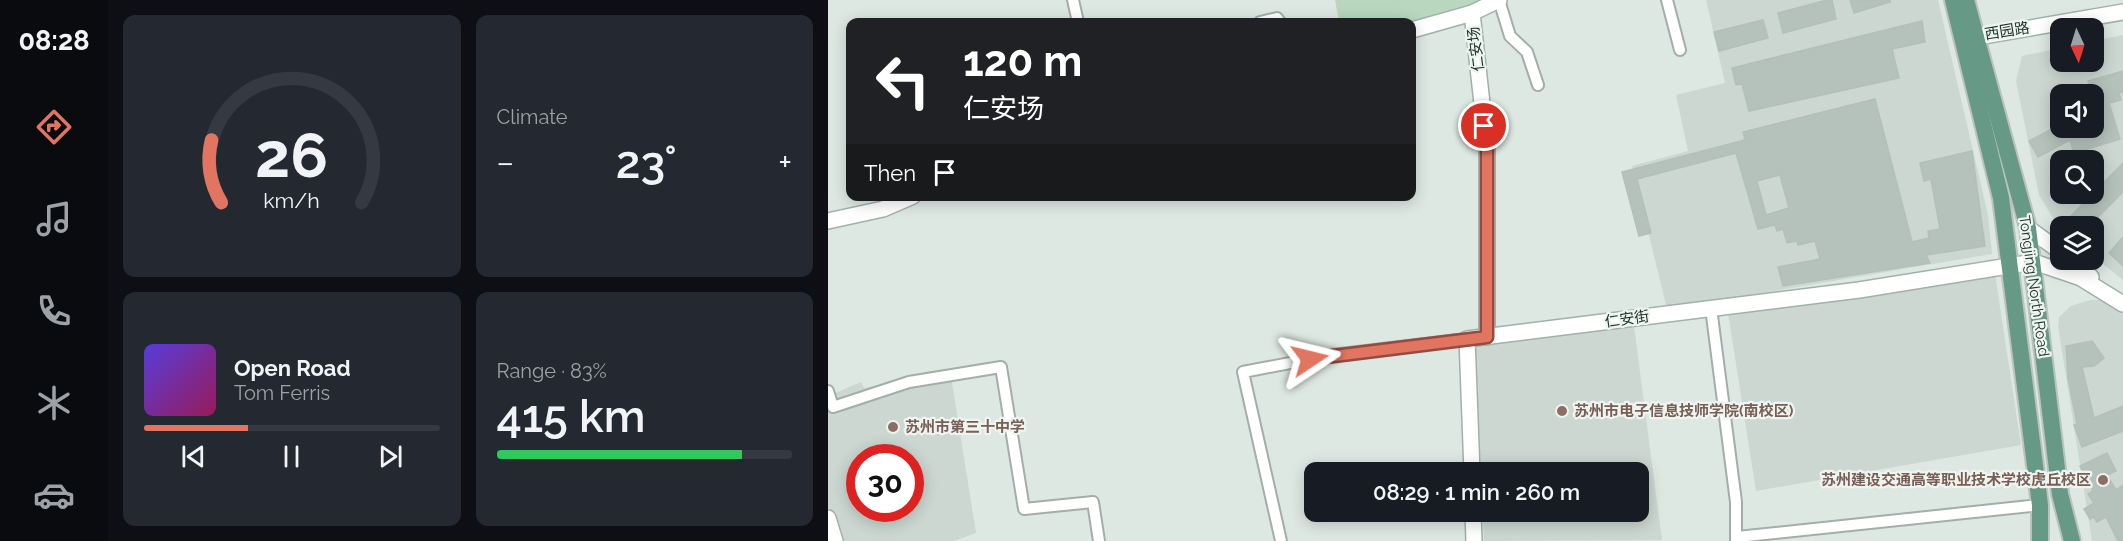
<!DOCTYPE html>
<meta charset="utf-8">
<style>
body{margin:0;font-family:Raleway,"Noto Sans SC",sans-serif;background:#242831;color:#f1f3f6;height:100vh;display:flex;flex-direction:column;font-size:22px;white-space:nowrap}
*{box-sizing:border-box;margin:0}
p{font-size:20px;color:#9ea1a6}
.icon{flex:none;width:33px;height:33px;fill:none;stroke:currentColor;stroke-width:2;stroke-linecap:round;stroke-linejoin:round}
.map{position:relative;flex:1;overflow:hidden}
.side{display:flex;flex-direction:column;gap:15px;padding:15px;background:#0d0f14;width:720px}
.side>*{flex:none}
.top-card{position:absolute;left:18px;top:18px;width:570px;height:183px;border-radius:12px;box-shadow:0 3px 15px #0003;background:#202124;color:#fff;overflow:hidden}
.needle{width:39px;rotate:176deg}
.fabs{position:absolute;left:1222px;top:18px;display:grid;gap:12px}
.fabs a{display:grid;place-items:center;width:54px;height:54px;border-radius:12px;background:#171b24;box-shadow:0 3px 15px #0003;font-size:30px}
.speed{position:absolute;left:18px;top:444px;display:flex;gap:12px;font-size:30px;font-weight:700;text-align:center}
.speed>*{display:grid;place-content:center;width:78px;height:78px;border-radius:50%;background:#171b24;box-shadow:0 3px 15px #0003;line-height:1}
.speed .limit{border:9px solid #d22;background:#fff;color:#111}
.pin{position:absolute;display:grid;place-items:center;width:51px;height:51px;color:#fff;margin:-26px;border:3px solid #fff;border-radius:50%;box-shadow:0 2px 6px #0007}
.me{position:absolute;width:66px;margin:-33px;rotate:80deg;stroke-linejoin:round;filter:drop-shadow(0 0 4px #0008)}
.turn{display:flex;align-items:center;gap:21px;height:126px;padding:0 18px;font-size:27px}
.turn .icon{width:78px;height:78px;stroke-width:2.5}
.turn b{display:block;font-size:42px;line-height:51px}
.then{display:flex;align-items:center;height:57px;padding:0 18px;background:#0003;gap:12px;font-size:22px}
.big{font-size:45px;font-weight:600;line-height:1.1}
.side .widget{flex:1;display:flex;flex-direction:column;justify-content:center;gap:9px;min-width:0;padding:0 21px;border-radius:12px;background:#242831}
.side .dial{align-items:center;gap:0}
.dial svg{height:156px;overflow:visible;fill:none;stroke:#363941;stroke-width:7;stroke-linecap:round;text-anchor:middle}
.dial text{fill:#f1f3f6;stroke:none}
.song{display:flex;align-items:center;gap:18px}
.cover{width:72px;height:72px;border-radius:9px;background:linear-gradient(135deg,hsl(250 70% 55%),hsl(330 70% 35%))}
.played{height:6px;border-radius:3px;background:linear-gradient(90deg,#e27562 35%,#363941 35%)}
.keys{display:flex;justify-content:space-around;direction:ltr}
.heat{display:flex;justify-content:space-between;align-items:center;font-size:33px;direction:ltr}
.charge{height:9px;border-radius:4px;background:linear-gradient(90deg,#34c759 83%,#363941 0)}
.side .tiles{flex:1;display:grid;gap:15px;grid-template-columns:repeat(2,1fr)}
.trip{position:absolute;left:476px;top:462px;width:345px;height:60px;border-radius:12px;background:#171b24;box-shadow:0 3px 15px #0003;font-weight:600;line-height:60px;text-align:center}
main{display:flex;flex:1;min-height:0}
.dock{display:flex;flex-direction:column;width:108px;justify-content:space-around;align-items:center;background:#090b0e;color:#9ea1a6}
.dock .icon{width:42px;height:42px}
.dock .on{color:#e27562}
.dock b{font-size:27px;color:#f1f3f6}
.map>svg:first-child{display:block}
</style>
<main>
<nav class="dock">
<b>08:28</b>
<svg class="icon on" aria-label="directions" viewBox="0 0 24 24"><path d="M12 3l9 9-9 9-9-9zM9 14v-3h6M13 9l2 2-2 2"/></svg>
<svg class="icon" aria-label="music" viewBox="0 0 24 24"><path d="M9 18V5l10-2v13"/><circle cx="6" cy="18" r="3"/><circle cx="16" cy="16" r="3"/></svg>
<svg class="icon" aria-label="phone" viewBox="0 0 24 24"><path d="M5 4h4l2 5-3 2q2 4 5 5l2-3 5 2v4C11 20 4 13 5 4z"/></svg>
<svg class="icon" aria-label="climate" viewBox="0 0 24 24"><path d="M12 3v18M4 7l16 10M4 17L20 7"/></svg>
<svg class="icon" aria-label="car" viewBox="0 0 24 24"><path d="M5 17H2v-5l4-1 3-4h7l3 4 3 1v5h-3M9 17h6M6 11h13"/><circle cx="7" cy="17" r="2"/><circle cx="17" cy="17" r="2"/></svg>
</nav>
<section class="side">
<div class="tiles">
<div class="widget dial"><svg viewBox="0 0 100 80">
<path d="M14 69A42 42 0 1 1 86 69"/>
<path d="M14 69A42 42 0 0 1 9 37" stroke="#e27562"/>
<text x="50" y="56" font-size="32" font-weight="700">26</text>
<text x="50" y="72" font-size="11">km/h</text>
</svg></div>
<div class="widget"><p>Climate</p>
<div class="heat"><a>−</a><b class="big">23°</b><a>+</a></div>
</div>
<div class="widget">
<div class="song"><i class="cover"></i><div><b>Open Road</b><p>Tom Ferris</p></div></div>
<div class="played"></div>
<div class="keys"><svg class="icon" aria-label="previous" viewBox="0 0 24 24"><path d="M18 5L8 12l10 7zM5 5v14"/></svg><svg class="icon" aria-label="pause" viewBox="0 0 24 24"><path d="M8 5v14M16 5v14"/></svg><svg class="icon" aria-label="next" viewBox="0 0 24 24"><path d="M6 5l10 7-10 7zM19 5v14"/></svg></div>
</div>
<div class="widget"><p>Range · 83%</p><b class="big">415 km</b><div class="charge"></div></div>
</div>
</section>
<div class="map">
<svg width="1295" height="541" viewBox="0 0 1295 541">
<rect width="100%" height="100%" fill="#dee8e3"/>
<!-- built -->
<g fill="#ccd7d1" fill-rule="evenodd">
<path d="M878,0h232l50,215 4,39 -325,55 -35,-143 56,-15 -12,-56 49,-12z"/>
<path d="M1295,35v245l-29,-23v-31h-33v5l-22,-36 -23,-114 6,-25 39,-8v14h33v-21zM1233,94h33v34h-33zM1233,160h33v34h-33z"/>
<path d="M1167,274l26,171 -265,46 -28,-178z"/>
<path d="M1262,300h12l21,7v234h-31l-34,-215 1,-9 12,-11z"/>
<path d="M806,326l28,214 -178,1 -1,-29h155v-40h-157l-6,-127 7,-3z"/>
<path d="M122,370l26,163 -22,8h-116l-10,-33v-112l33,-14 3,6zM32,458h50v50h-50z"/>
</g>
<!-- green -->
<path fill="#b9d7be" d="M507,0h148l-74,22h-70z"/>
<!-- building -->
<g fill="#b4c2bb" stroke="#b1c0b9" stroke-width="1.5" fill-rule="evenodd">
<path d="M999,0h5l4,19 -53,14 -5,-20z"/>
<path d="M1022,0h40v2l-36,11z"/>
<path d="M935,20l5,18 -49,13 -5,-19z"/>
<path d="M1094,21l3,21 -33,7 7,29 -150,33 -7,-27 -6,1 -4,-17z"/>
<path d="M1295,71v21l-4,1 2,7 -12,3 11,36 -46,14 -4,-13 -32,17 -9,-16 25,-13h40v-13l4,-1 -10,-33z"/>
<path d="M1047,99l37,143 17,-4 -1,-7 12,-2 -9,-50 -7,2 -4,-18 52,-12 13,95 -59,9 4,8 -147,23 -5,-19 42,-8 -5,-18 -17,4 -1,-4 -10,2 -4,-14 -6,2 -2,-6 -17,4 -22,-76 -99,26 14,54 -12,3 -17,-64 123,-32 -2,-8zM952,175l9,33 -23,7 -9,-34z"/>
<path d="M1295,163v29l-34,34h-11l-9,-8z"/>
<path d="M1295,237v29l-14,-13z"/>
<path d="M1264,341l12,17 -10,8 -12,1 12,51 29,-12v25l-41,16 -8,-22 3,-1 -9,-46 -2,-32z"/>
<path d="M1279,453l9,18 -9,4 9,15 7,-5v56h-5l-12,-24 -9,5 -3,-5 -4,2 -6,-10 10,-6 -6,-9 5,-3 -13,-25z"/>
</g>
<g fill="none" stroke-linecap="round" stroke-linejoin="round">
<defs>
<g id="street">
<path d="M245,0l5,22"/>
<path d="M671,0l11,36 17,16 11,33"/>
<path d="M839,0l13,50"/>
<path d="M432,22l17,-4 3,4"/>
<path d="M883,308l25,194v39"/>
<path d="M0,391l5,16 76,-25 92,-15 23,142 69,-7 6,39"/>
<path d="M909,537l303,-32"/>
<path d="M453,541l-38,-169 89,-17 135,-16"/>
</g>
<g id="secondary">
<path d="M644,13l15,136v188"/>
<path d="M584,30l60,-17 27,-13"/>
<path d="M1138,39l157,-27"/>
<path d="M0,221l55,-12 30,-13"/>
<path d="M1200,228l33,24"/>
<path d="M1242,260l21,17"/>
<path d="M644,472l-5,-133 392,-49 175,-28 47,16 42,26"/>
<path d="M645,512l1,29"/>
<path d="M0,518l7,23"/>
</g>
<g id="primary">
<path d="M1125,0l48,198 39,307v36"/>
<path d="M1138,0l62,228 32,266 12,47"/>
</g>
</defs>
<!-- street casing -->
<use href="#street" stroke="#a2afa9" stroke-width="14"/>
<!-- secondary casing -->
<use href="#secondary" stroke="#9fb2a9" stroke-width="18"/>
<!-- primary casing -->
<use href="#primary" stroke="#bcc2c0" stroke-width="20"/>
<!-- street -->
<use href="#street" stroke="#fff" stroke-width="10"/>
<!-- secondary -->
<use href="#secondary" stroke="#fff" stroke-width="15"/>
<!-- primary -->
<use href="#primary" stroke="#679987" stroke-width="16"/>
</g>
<g fill="none" stroke-linecap="round" stroke-linejoin="round">
<defs>
<path id="route" d="M482,359l177,-22v-188l-3,-23"/>
</defs>
<!-- route casing -->
<use href="#route" stroke="#934c40" stroke-width="15"/>
<!-- route -->
<use href="#route" stroke="#e27562" stroke-width="10"/>
</g>
<!-- markers -->
<g fill="#8d6e63" stroke="#eef5f1" stroke-width="2">
<circle cx="734" cy="411" r="6"/>
<circle cx="65" cy="427" r="6"/>
<circle cx="1275" cy="480" r="6"/>
</g>
<g text-anchor="middle" stroke-width="4.5" stroke-linejoin="round" paint-order="stroke">
<!-- street labels -->
<g font-size="15" fill="#21352e" stroke="#eef5f1">
<text transform="translate(1179 31) rotate(-9)" y="5">西园路</text>
<text transform="translate(648 49) rotate(-97)" y="5">仁安场</text>
<text transform="translate(1206 286) rotate(82)" y="5">Tongjing North Road</text>
<text transform="translate(799 319) rotate(-8)" y="5">仁安街</text>
</g>
<!-- education labels -->
<g font-size="15" font-weight="bold" fill="#785e54" stroke="#eef5f1" text-anchor="start">
<text x="746" y="416">苏州市电子信息技师学院(南校区)</text>
<text x="77" y="432">苏州市第三十中学</text>
<text x="1263" y="485" text-anchor="end">苏州建设交通高等职业技术学校虎丘校区</text>
</g>
</g>
</svg>
<div class="fabs">
<a><svg class="needle" viewBox="-14 -14 28 28"><path d="M0-13l5 13h-10z" fill="#e53935"/><path d="M0 13l5-13h-10z" fill="#9ea1a6"/></svg></a>
<a><svg class="icon" aria-label="sound" viewBox="0 0 24 24"><path d="M4 9h4l5-4v14l-5-4H4zM17 9q2 3 0 6"/></svg></a>
<a><svg class="icon" aria-label="search" viewBox="0 0 24 24"><circle cx="10" cy="10" r="6"/><path d="M15 15l6 6"/></svg></a>
<a><svg class="icon" aria-label="layers" viewBox="0 0 24 24"><path d="M12 4l9 5-9 5-9-5zM3 14l9 5 9-5"/></svg></a>
</div>
<div class="speed"><div class="limit">30</div></div>
<div class="pin" style="left:656px;top:126px;background:#d93025"><svg class="icon" aria-label="arrive" viewBox="0 0 24 24"><path d="M6 21V4h12l-3 4 3 4H6"/></svg></div>
<svg class="me" style="left:482px;top:359px" viewBox="-20 -20 40 40"><path d="M0-17L14 15 0 8-14 15z" fill="#e27562" stroke="#fff" stroke-width="4"/></svg>
<div class="trip">08:29 · 1 min · 260 m</div>
<div class="top-card">
<div class="turn"><svg class="icon" aria-label="left" viewBox="0 0 24 24"><path d="M17 20v-9H6M10 6l-5 5 5 5"/></svg><div><b>120 m</b>仁安场</div></div>
<div class="then">Then<svg class="icon" aria-label="arrive" viewBox="0 0 24 24"><path d="M6 21V4h12l-3 4 3 4H6"/></svg></div>
</div>
</div>
</main>
